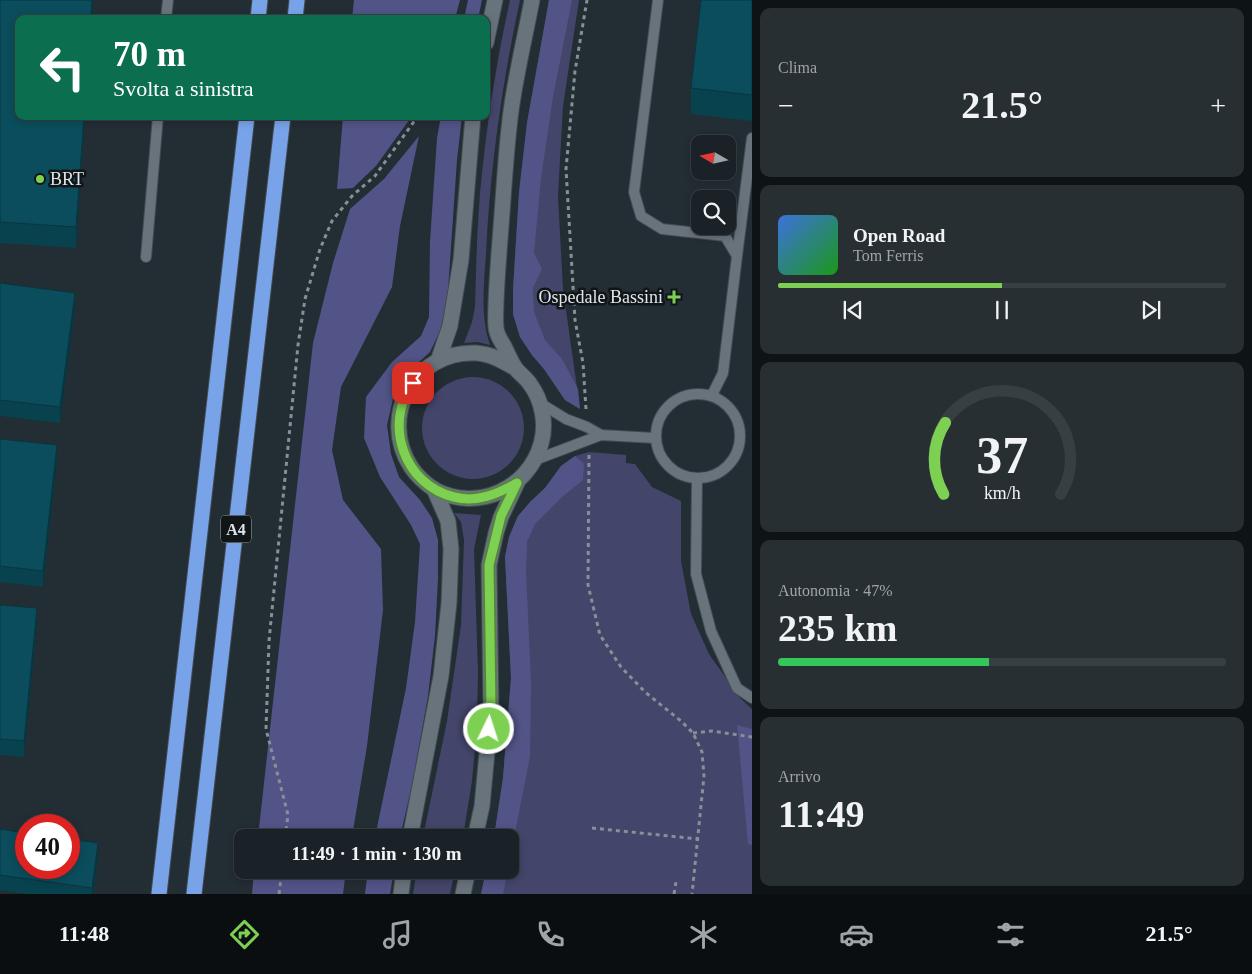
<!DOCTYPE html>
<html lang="it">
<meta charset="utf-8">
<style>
body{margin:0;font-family:Georgia,serif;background:#272f33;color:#f1f3f6;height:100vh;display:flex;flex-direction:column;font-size:19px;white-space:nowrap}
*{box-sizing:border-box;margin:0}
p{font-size:16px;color:#9fa4a7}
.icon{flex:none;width:28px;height:28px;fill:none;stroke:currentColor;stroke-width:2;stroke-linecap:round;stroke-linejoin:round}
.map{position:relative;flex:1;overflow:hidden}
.sheet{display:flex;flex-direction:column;gap:8px;padding:8px;background:#0e1315;width:500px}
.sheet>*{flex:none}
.hud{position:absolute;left:15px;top:15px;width:475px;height:105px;border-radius:10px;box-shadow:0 2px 8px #0003,0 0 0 1px #383f44;background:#0b6e4f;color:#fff;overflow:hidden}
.needle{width:32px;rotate:279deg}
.fabs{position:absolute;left:691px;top:135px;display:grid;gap:10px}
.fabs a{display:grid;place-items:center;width:45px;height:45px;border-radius:10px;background:#1a2227;box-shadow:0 2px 8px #0003,0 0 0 1px #383f44;font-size:25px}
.speed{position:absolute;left:15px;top:814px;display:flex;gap:10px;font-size:25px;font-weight:700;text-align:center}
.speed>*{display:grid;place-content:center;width:65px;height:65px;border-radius:50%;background:#1a2227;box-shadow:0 2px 8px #0003,0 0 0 1px #383f44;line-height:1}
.speed .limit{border:8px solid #d22;background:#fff;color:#111}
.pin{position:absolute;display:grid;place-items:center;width:42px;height:42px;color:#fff;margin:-21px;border-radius:10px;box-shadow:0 2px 8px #0006}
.me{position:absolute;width:55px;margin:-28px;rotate:4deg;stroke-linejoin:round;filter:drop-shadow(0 0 4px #0008)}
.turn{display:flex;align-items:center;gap:18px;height:105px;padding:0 15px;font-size:22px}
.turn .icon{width:65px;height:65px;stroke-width:2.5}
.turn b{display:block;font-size:35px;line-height:42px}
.big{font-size:38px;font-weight:700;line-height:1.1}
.sheet .widget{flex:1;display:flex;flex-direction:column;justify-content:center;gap:8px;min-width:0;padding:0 18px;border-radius:10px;background:#272f33}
.sheet .dial{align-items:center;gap:0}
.dial svg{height:130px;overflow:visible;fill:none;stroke:#383f44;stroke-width:7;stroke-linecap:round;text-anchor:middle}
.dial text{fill:#f1f3f6;stroke:none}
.song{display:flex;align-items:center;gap:15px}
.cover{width:60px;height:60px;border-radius:8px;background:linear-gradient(135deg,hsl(220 70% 55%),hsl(120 70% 35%))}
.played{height:5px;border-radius:2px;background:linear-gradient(90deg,#7ed053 50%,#383f44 50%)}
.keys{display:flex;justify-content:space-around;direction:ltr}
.heat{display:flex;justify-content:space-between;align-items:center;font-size:28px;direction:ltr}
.charge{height:8px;border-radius:4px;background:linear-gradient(90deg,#34c759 47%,#383f44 0)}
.trip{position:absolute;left:234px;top:829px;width:285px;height:50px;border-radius:10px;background:#1a2227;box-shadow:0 2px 8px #0003,0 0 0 1px #383f44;font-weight:700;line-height:50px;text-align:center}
.tab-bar{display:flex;height:80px;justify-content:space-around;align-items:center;background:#0a0e10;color:#9fa4a7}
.tab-bar .icon{width:35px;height:35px}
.tab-bar .active{color:#7ed053}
.tab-bar b{font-size:22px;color:#f1f3f6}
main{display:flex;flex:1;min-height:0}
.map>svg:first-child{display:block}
</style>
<main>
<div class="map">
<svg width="752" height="894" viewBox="0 0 752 894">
<rect width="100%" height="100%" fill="#232d34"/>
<!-- green -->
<g fill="#43456a">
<path d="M510,0h10c-18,84 -30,168 -34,254 -2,30 -6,61 4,91l-12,-3 -14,1 8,-21 3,-15c1,-38 2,-76 5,-114 6,-65 16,-130 30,-193z"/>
<path d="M549,0h30l-16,106 -5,90 5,93 17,120 -15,-9 -21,-31 -12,-14 -12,-18 -7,-23v-24l6,-95 8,-72z"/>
<circle cx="473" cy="428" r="51"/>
<path d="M589,452l37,3v8l9,1 17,23 29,14v60l10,53 18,40 31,44 12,11v185h-271l5,-24h24v-32l-16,-1 9,-59 8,-100 -6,-121 4,-20 9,-21 13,-15 14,-13 16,-22 14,-10z"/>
<path d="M454,513l27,2 -7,34 4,123 -1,54 -5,55 -9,56h-40l24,-116 14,-96 3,-85 -3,-18z"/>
<path d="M417,870h38l-5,24h-37z"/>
</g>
<!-- forest -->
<g fill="#525487">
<path d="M354,0h106l-5,19h-103z"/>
<path d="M468,0h14l-4,19h-14z"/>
<path d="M549,0h23l-19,97 -12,81 -7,75 8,16 -9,19 1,24 11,28 17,19 16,30 2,20 -15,-9 -21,-31 -12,-14 -12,-18 -7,-23v-24l6,-98 8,-69z"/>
<path d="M343,116h69l-36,50 -23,22 -16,1z"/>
<path d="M441,116h21l-5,44 -10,145 -6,24 -11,23 -22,20 -15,27 -6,26 4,29 8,23 21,23 12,18 6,22v39l-3,57 -7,60 -16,89 -12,52h-25l31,-149 9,-66 5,-78 -9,-19 -31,-48 -16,-39 2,-41 26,-35 29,-26 8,-19 1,-76 7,-103z"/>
<path d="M419,136l-19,90 -8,61 -51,100 -9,63 11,50 38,49 2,61 -16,136 -15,91h-94l55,-494 20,-80 17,-54 34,-30z"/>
<path d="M575,456l9,8 -1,16 -21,17 -27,27 -8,18 -1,29 5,112 -1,73 -20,103v-21l-16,-1 9,-59 8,-100 -6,-121 4,-20 9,-21 13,-15 14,-13 16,-22z"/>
<path d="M737,725l15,4v116l-4,-1z"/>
<path d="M254,870h92l-3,24h-91z"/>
<path d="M368,870h26l-4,24h-25z"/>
<path d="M486,870h22l-5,24h-22z"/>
</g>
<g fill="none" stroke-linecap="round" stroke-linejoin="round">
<defs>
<g id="lane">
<path d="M658,0l-24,192 7,24 21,13 63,7 12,20 -14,117 -11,22"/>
<path d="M166,19l2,-19"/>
<path d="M737,256l15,-118"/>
<path d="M146,257l12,-141"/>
<circle cx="698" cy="436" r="42"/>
<path d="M540,403l26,16 21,8 14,8"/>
<path d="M535,460l66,-25 54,3"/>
<path d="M697,478l-1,96 15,57 26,57 15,10"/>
</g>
<g id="secondary">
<path d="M486,43l9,-43"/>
<path d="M438,361l12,-35 11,-66 12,-144"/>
<path d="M515,368c-12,-7 -24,-14 -39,-15 -61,-3 -98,63 -65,114 6,9 15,17 24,23 43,22 93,-1 106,-46 6,-20 1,-44 -11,-60 -4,-6 -10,-10 -14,-15 -5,-7 -8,-15 -12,-23 -3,-5 -8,-12 -8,-19 -1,-8 0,-16 0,-25 1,-25 3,-50 5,-75 3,-38 5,-78 10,-116 5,-37 14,-74 21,-111"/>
<path d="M410,838l31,-162 8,-73 2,-54 -3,-28 -14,-32"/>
<path d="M475,838l7,-32 9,-96 -2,-145 7,-32 5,-16 16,-34"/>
<path d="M401,894l3,-24"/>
<path d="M463,894l5,-24"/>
</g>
<g id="highway">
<path d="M258,19l2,-19"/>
<path d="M295,19l2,-19"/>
<path d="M159,894l88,-778"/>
<path d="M194,894l89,-778"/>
</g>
</defs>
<!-- lane casing -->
<use href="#lane" stroke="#434b52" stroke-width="12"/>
<!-- secondary casing -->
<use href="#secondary" stroke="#434b52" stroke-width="17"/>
<!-- highway casing -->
<use href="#highway" stroke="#434b52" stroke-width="17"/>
<!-- path -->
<g stroke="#889096" stroke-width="3" stroke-dasharray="4 4" stroke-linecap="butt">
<path d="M586,409l-3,-46 -8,-43 -9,-151 9,-98 12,-71"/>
<path d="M589,455l-1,130 12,50 21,32 24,25 36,29 12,12 9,19 2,24 -12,118"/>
<path d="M693,733l19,-2 40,6"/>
<path d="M592,828l106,11"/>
<path d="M285,838l3,-23 -22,-86 3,-88 29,-296 7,-46 15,-50 12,-28 20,-25 23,-20 43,-60"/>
<path d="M279,894l3,-24"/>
<path d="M674,894l2,-12"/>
</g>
<!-- lane -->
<use href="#lane" stroke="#68737c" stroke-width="10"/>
<!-- secondary -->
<use href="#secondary" stroke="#68737c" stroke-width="15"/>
<!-- highway -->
<use href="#highway" stroke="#79a3e9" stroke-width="15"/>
</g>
<!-- wall -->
<g fill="#09424f">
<path d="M0,0h93l-1,19h-73l66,97 -9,132 -76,-5z"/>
<path d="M752,0v121l-61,-7v-26z"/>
<path d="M0,283l75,26 -15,114 -60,-7z"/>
<path d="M0,439l57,22 -14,126 -43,-5z"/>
<path d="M0,605l37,19 -13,133 -24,-2z"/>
<path d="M0,829l98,29 -5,36h-66l-27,-4z"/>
</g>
<!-- shaded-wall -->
<g fill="#083640">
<path d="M92,0h1l-1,19h-1z"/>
<path d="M84,116h1l-9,132v-21z"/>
<path d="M75,293v16l-15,114v-16z"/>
<path d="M57,445v16l-14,126v-16z"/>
<path d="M37,608v16l-13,133v-16z"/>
<path d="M98,843v15l-5,36h-1v-6z"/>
</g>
<!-- building -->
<g fill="#0b4d5c" stroke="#083640">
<path d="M0,0h92l-1,19h-72v97h65l-8,111 -76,-5z"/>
<path d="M701,0h51v95l-61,-7z"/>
<path d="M0,283l75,10 -15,114 -60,-7z"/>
<path d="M0,439l57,6 -14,126 -43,-5z"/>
<path d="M0,605l37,3 -13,133 -24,-2z"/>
<path d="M0,829l26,4v35h43v-29l29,4 -6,45 -92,-13z"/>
</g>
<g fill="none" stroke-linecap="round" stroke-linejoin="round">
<defs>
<path id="route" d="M413,383c-30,41 -9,102 41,114 23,6 43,-3 63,-14l-16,33 -12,49 2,145 -2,19"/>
</defs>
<!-- route casing -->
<use href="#route" stroke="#528736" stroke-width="12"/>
<!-- route -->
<use href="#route" stroke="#7ed053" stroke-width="9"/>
</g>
<!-- markers -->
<g fill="#7ed053" stroke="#101518" stroke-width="2">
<circle cx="40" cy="179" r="5"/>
<path d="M671.5 289.5h5v5h5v5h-5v5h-5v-5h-5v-5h5z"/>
</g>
<g text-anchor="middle" stroke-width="5" stroke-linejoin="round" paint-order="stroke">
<!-- shield labels -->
<rect fill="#101518" stroke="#a1a7ab" stroke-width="1" x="221" y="515.5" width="30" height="27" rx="4"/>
<g font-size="16" font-weight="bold" fill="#dfe5ea">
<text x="236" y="535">A4</text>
</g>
<!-- poi labels -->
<g font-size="18" fill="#dfe5ea" stroke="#101518" text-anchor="start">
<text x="50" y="185">BRT</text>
<text x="663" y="303" text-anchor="end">Ospedale Bassini</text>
</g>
</g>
</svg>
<div class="fabs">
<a><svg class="needle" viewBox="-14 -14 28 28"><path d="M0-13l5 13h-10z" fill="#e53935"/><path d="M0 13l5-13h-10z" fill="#9fa4a7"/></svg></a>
<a><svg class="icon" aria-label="search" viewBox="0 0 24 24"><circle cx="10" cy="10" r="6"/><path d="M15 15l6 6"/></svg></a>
</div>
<div class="speed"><div class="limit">40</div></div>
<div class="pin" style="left:413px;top:383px;background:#d93025"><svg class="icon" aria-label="arrive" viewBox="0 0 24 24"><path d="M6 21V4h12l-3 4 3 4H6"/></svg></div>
<svg class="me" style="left:489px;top:729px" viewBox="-20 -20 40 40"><circle r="17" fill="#7ed053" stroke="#fff" stroke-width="3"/><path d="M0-11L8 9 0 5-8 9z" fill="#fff"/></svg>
<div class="trip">11:49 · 1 min · 130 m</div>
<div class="hud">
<div class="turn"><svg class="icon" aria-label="left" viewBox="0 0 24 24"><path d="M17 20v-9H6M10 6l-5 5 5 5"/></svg><div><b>70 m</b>Svolta a sinistra</div></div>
</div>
</div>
<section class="sheet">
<div class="widget"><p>Clima</p>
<div class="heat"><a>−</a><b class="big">21.5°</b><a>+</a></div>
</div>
<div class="widget">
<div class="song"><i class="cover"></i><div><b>Open Road</b><p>Tom Ferris</p></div></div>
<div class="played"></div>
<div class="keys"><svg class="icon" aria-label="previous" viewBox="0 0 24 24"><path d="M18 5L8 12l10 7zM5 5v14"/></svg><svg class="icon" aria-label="pause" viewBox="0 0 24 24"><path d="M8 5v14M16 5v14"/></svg><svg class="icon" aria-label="next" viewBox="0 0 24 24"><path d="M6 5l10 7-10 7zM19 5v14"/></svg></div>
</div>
<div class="widget dial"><svg viewBox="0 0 100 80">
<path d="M14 69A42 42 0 1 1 86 69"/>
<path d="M14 69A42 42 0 0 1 15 25" stroke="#7ed053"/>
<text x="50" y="56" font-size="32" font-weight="700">37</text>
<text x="50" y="72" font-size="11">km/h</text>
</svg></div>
<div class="widget"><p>Autonomia · 47%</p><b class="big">235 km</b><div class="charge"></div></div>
<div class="widget"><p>Arrivo</p><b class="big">11:49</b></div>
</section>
</main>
<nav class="tab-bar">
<b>11:48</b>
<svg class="icon active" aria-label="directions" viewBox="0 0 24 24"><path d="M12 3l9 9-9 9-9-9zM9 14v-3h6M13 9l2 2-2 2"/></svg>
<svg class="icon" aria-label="music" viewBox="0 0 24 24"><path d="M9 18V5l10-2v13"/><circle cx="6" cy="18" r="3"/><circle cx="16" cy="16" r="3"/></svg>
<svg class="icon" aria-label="phone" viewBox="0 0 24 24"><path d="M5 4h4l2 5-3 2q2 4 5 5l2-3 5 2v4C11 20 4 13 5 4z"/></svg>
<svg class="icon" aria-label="climate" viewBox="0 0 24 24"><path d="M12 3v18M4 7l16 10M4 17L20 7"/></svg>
<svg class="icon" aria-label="car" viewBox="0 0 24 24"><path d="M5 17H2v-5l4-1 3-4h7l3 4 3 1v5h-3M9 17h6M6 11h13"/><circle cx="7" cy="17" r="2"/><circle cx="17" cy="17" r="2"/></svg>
<svg class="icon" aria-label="filters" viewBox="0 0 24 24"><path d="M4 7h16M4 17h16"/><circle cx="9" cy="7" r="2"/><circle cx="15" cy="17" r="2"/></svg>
<b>21.5°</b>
</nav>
